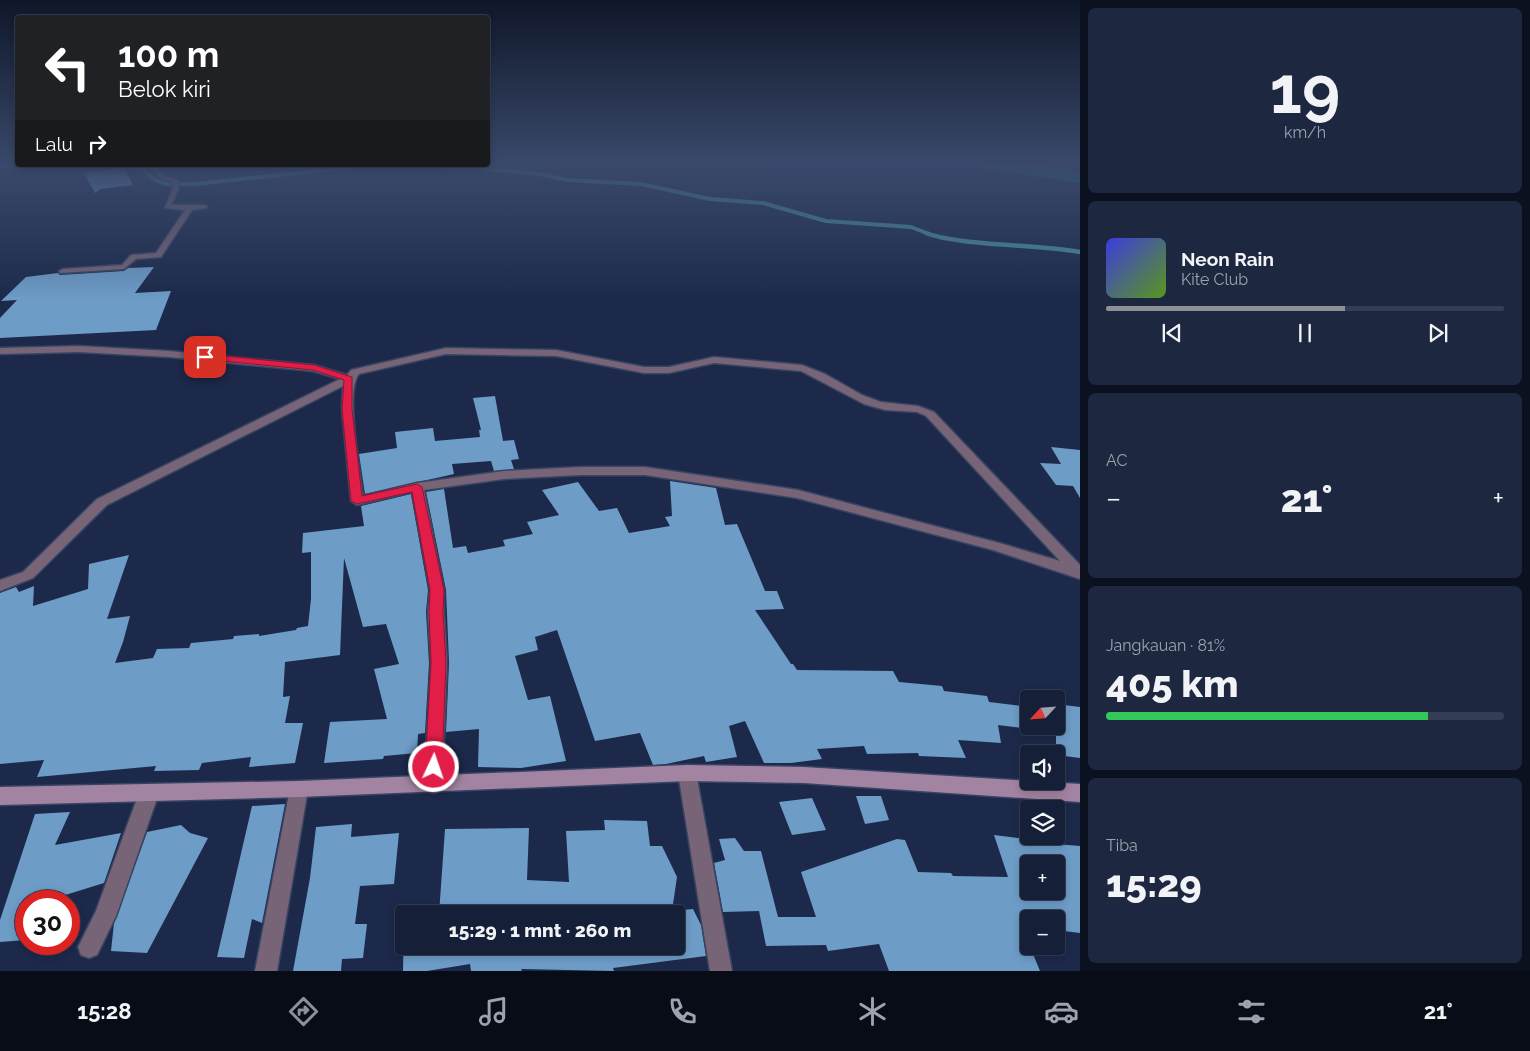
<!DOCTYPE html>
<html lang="id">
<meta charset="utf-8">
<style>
body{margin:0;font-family:Raleway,sans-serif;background:#1e2740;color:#f1f3f6;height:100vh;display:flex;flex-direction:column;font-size:19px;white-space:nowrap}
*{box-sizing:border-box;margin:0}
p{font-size:16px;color:#9da2ae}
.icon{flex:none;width:28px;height:28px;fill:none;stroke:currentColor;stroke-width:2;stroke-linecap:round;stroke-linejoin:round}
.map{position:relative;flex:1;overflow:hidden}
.side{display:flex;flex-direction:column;gap:8px;padding:8px;background:#0c111f;width:450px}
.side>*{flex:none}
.guide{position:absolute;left:15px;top:15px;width:475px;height:152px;border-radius:5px;box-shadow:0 2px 8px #0003,0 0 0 1px #343d53;background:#202124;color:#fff;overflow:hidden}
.needle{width:32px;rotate:244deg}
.buttons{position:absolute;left:1020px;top:690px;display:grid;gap:10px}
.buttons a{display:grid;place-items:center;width:45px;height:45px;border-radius:5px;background:#151f38;box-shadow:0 2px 8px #0003,0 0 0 1px #343d53;font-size:25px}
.speed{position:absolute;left:15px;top:890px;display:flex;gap:10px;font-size:25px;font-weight:700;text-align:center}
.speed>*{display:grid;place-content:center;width:65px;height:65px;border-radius:50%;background:#151f38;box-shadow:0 2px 8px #0003,0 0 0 1px #343d53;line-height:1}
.speed .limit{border:8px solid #d22;background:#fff;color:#111}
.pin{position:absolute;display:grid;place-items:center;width:42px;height:42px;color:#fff;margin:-21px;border-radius:10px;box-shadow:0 2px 8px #0006}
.me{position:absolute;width:55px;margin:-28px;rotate:3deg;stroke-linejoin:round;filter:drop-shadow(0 0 4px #0008)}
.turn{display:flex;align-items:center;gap:18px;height:105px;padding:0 20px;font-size:22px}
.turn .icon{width:65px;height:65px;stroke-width:2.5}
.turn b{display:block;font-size:35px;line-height:42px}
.then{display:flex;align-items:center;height:48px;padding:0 20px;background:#0003;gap:10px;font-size:19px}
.big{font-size:38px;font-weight:800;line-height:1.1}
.side .widget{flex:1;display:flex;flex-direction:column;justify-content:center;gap:8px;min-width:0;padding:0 18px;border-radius:8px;background:#1e2740}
.side .dial{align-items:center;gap:0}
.dial b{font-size:65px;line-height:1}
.song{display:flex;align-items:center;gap:15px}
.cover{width:60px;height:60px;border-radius:8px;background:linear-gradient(135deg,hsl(240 70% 55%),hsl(90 70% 35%))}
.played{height:5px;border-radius:2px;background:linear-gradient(90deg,#8c9099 60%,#343d53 60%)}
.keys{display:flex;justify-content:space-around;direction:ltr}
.heat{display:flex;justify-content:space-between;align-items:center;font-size:28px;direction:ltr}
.charge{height:8px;border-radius:4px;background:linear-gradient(90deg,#34c759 81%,#343d53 0)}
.trip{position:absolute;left:395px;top:905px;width:290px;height:50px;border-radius:5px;background:#151f38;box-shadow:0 2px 8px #0003,0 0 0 1px #343d53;font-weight:800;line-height:50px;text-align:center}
.tabs{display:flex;height:80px;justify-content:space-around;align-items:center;background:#080c16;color:#9da2ae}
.tabs .icon{width:35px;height:35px}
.tabs .selected{color:#8c9099}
.tabs b{font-size:22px;color:#f1f3f6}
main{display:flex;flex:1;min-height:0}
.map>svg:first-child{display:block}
</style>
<main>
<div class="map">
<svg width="1080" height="971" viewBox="0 0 1080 971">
<rect width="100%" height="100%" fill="#1c294a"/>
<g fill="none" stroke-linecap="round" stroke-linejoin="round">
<!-- stream-far1 -->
<g stroke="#46909e" stroke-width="4">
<path d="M99,165l36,2 10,4 10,9 12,4h28l168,-18 35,-1 89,4 52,5 28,6 74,4 69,15 53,4 63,18 85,6 18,7"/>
<path d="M0,166l13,-2"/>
</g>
<!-- stream -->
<path stroke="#46909e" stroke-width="4.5" d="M926,233c15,6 30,7 46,9 36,4 72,4 108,10"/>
<!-- river -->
<path fill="#036a75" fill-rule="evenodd" d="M981,164h48l51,7v12l-90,-14 -6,-1z"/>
</g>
<!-- building -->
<g fill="#6d9cc7" fill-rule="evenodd">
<path d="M124,168l9,17 -32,4 -6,4 -11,-20z"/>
<path d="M154,267l-19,26 36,-2 -15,39 -156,8v-20l17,-18 -16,1 25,-24 32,-4 2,2 64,-4 4,-3z"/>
<path d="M495,396l8,45 11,-1 5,19 -8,1 3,9 -20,2 -3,-10 -39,3 2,10 -89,20 -6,-40 38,-6 -2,-16 38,-4 2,13 45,-4 -1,-7h2l-8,-32z"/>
<path d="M1051,447l29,3v48l-7,-12 -17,-1 -16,-22 21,1z"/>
<path d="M670,481l46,7 9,37 12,-1 28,67h12l7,18 -29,1 36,54h2l4,6 96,1 6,11 43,4 2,5 43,5 2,6 33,4 9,23 -33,-4 3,18 -43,-3 8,18 -47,-2 -1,-3 -51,1 -3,-8 -47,3 5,10 -31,4h-27l-19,-42 -16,5 8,31 -31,5 -2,-6 -38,8 -13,1 -13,-32 -45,8 -38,-111 -22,7 3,13 -23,6 13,44 22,-4 16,65 -45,7 -43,-1 1,-38 -33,3 3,-69 -3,-73 -20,-98 18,-3 9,59 13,-2 2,7 37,-7 -2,-6 30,-6 -6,-12 32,-7 -17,-25 36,-8 21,29 18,-3 12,25 41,-7 -5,-9 7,-1z"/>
<path d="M411,494l17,96 -2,22 3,51 -4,70 -7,1 -1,19 -33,3 -1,3 -59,4 6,-41 57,-3 -13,-50 25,-5 -13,-40 -23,3 -19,-69 -4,97 -55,7 -2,35 7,-1 -5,27h18l-8,40 -46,4 2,-10 -49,6 -3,7 -45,1 2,-5 -119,11 7,-17 -44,4v-171l16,-6 3,5 15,-6 -1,20 55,-17 1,-25 40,-9 -22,64 23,-3 -7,26 -8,21 38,-5 4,-9 32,-1 2,-5 42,-4 1,-3 25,-2v2l37,-6 1,-2 11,-2 3,-27v-47l-9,1 1,-20 61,-7 -3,-20z"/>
<path d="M1056,704l24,3v51l-24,-3z"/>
<path d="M856,796h25l8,24 -24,4z"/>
<path d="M812,798l14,32 -34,5 -13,-33z"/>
<path d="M285,804l-23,119 -10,-4 -8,39 -27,-1 35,-151z"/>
<path d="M70,812l-15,33 66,-12 -17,50 -58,18h-20v39l-26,2v-22l35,-106z"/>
<path d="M604,820l43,1 3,25h12l15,31 -5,34 21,-2 8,16 5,31 -93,12 1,3 -93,-2 1,2h-51l-1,-7 -43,7h-24l1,-50v25h272v-32h-237l6,-85 84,-1 -2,52 42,2 -3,-51 39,-1z"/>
<path d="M352,824l-1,13 48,-4 -5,51 -34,2 -5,38h12l-4,34 -21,1 -1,12h-48l17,-93 6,-51z"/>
<path d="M181,825l9,8 18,5 -61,115 -36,-2 3,-28 33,-91z"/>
<path d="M994,835l48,6 1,2 37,3v87l-24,-3v-11h-27v7l-8,-1 19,46h-151l-10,-27 -51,7 -2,-6 -60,1 -7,-35 -36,1 -9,-49 11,-3 -6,-21 16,-1 9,13h17l17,66h38l-15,-45 96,-33 8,1 13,32 33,1 2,3 55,1zM1029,864h27v27h-27z"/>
</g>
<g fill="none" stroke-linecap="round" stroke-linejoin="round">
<defs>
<g id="street">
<path d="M148,165h6l12,12 13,4v7l-8,17h34l2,1v2l-15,2 -31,47 -25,2 -12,10 -64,4 -1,-2 4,-2 59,-4 9,-10 25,-2 29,-43 -20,-2 8,-20v-6l-11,-3z"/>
<path d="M79,346l90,5 145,14 33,10 4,-5 95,-22 110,2 88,17h25l45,-10 88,8 23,9 37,21 19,7 37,4 16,6 146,153v14l-87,-29 -196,-52 -152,-23h-65l-76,4 -80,11 20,100v22l3,51 -5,122 -2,6 -7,2 -7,-2 -2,-6 7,-122 -3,-51 2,-22 -18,-98 -55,13 -6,-4 -9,-92 1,-23 -236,119 -74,73 -33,13v-11l23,-8 74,-73 243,-120 -27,-8 -144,-14 -90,-5 -79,2v-6zM446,354l110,2 88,17h25l45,-10 87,8 63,33 21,6 32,2 9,4 134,145 -57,-17 -205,-54 -153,-23h-65l-76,4 -87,12 -54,13c-3,-24 -18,-106 -4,-122z"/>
<path d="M687,765l7,2 2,6 36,198h-22l-32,-198 2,-6z"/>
<path d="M299,781l7,2 2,6 -31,182h-22l35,-182 2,-6z"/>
<path d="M149,784l7,3 3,6 -43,123 -19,39 -8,3 -8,-3 -3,-8 18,-36 43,-118 3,-6z"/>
</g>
<path id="secondary" d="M687,765l117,2 276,17v18l-276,-19 -117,-2 -388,16 -299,8v-18l299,-6z"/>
</defs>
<!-- street casing -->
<use href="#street" stroke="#384463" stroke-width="3"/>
<!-- secondary casing -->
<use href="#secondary" stroke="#384463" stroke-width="3"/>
<!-- street -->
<use href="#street" fill="#776476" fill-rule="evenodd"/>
<!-- secondary -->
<use href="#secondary" fill="#a283a1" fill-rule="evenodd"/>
</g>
<!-- sky -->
<linearGradient id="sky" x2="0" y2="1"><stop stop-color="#0f1729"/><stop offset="0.55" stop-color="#3a496b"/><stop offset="1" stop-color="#3a496b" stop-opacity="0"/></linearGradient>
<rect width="1080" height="300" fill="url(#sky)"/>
<!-- route -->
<path fill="#e11d48" stroke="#92132f" d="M205,354l109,11 38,12v32l10,87 55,-12 5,3 22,103 -1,22 3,51 -4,104 -2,5 -6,3 -6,-3 -3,-5 6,-104 -2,-51 1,-22 -18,-98 -55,12 -6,-3 -9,-92 2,-29 -31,-10 -111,-11 -1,-2z"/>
</svg>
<div class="buttons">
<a><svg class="needle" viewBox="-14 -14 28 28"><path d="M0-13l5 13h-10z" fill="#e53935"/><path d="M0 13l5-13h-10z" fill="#9da2ae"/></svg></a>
<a><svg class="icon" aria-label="sound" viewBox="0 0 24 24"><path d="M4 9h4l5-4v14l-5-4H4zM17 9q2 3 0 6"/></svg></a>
<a><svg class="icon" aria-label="layers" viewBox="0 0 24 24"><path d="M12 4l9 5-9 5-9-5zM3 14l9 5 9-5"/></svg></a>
<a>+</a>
<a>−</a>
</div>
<div class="speed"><div class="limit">30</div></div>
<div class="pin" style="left:205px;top:357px;background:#d93025"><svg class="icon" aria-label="arrive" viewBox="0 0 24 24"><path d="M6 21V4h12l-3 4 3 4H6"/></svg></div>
<svg class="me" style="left:434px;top:767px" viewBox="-20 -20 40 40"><circle r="17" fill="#e11d48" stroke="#fff" stroke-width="3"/><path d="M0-11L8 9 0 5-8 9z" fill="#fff"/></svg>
<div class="trip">15:29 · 1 mnt · 260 m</div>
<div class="guide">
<div class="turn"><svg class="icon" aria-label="left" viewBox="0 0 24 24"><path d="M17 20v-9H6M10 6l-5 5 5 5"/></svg><div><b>100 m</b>Belok kiri</div></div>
<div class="then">Lalu<svg class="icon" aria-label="right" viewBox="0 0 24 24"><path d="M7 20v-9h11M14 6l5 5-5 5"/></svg></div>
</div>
</div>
<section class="side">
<div class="widget dial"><b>19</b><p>km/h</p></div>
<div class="widget">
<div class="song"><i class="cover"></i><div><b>Neon Rain</b><p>Kite Club</p></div></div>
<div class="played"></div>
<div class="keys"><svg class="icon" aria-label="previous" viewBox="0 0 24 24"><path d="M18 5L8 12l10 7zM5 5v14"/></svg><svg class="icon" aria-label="pause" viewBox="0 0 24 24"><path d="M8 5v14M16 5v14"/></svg><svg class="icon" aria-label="next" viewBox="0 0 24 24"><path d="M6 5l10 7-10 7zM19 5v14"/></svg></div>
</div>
<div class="widget"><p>AC</p>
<div class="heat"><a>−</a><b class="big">21°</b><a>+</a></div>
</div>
<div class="widget"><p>Jangkauan · 81%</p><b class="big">405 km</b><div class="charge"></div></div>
<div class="widget"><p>Tiba</p><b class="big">15:29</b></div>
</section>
</main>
<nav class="tabs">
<b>15:28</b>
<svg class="icon selected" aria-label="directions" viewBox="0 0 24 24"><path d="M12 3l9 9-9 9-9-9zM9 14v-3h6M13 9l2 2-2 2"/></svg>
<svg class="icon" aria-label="music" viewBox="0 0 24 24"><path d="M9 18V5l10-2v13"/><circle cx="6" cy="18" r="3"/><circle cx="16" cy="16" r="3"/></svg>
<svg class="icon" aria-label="phone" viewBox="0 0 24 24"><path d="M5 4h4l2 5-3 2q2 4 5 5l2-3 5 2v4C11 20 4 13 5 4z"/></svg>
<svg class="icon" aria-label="climate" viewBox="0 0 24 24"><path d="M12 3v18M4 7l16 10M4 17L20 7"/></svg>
<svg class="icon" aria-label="car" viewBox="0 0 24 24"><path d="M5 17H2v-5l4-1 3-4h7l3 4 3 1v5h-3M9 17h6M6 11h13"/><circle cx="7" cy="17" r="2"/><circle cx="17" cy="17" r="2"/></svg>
<svg class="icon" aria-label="filters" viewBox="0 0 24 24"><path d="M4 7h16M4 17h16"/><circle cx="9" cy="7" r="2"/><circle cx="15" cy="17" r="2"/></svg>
<b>21°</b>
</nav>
